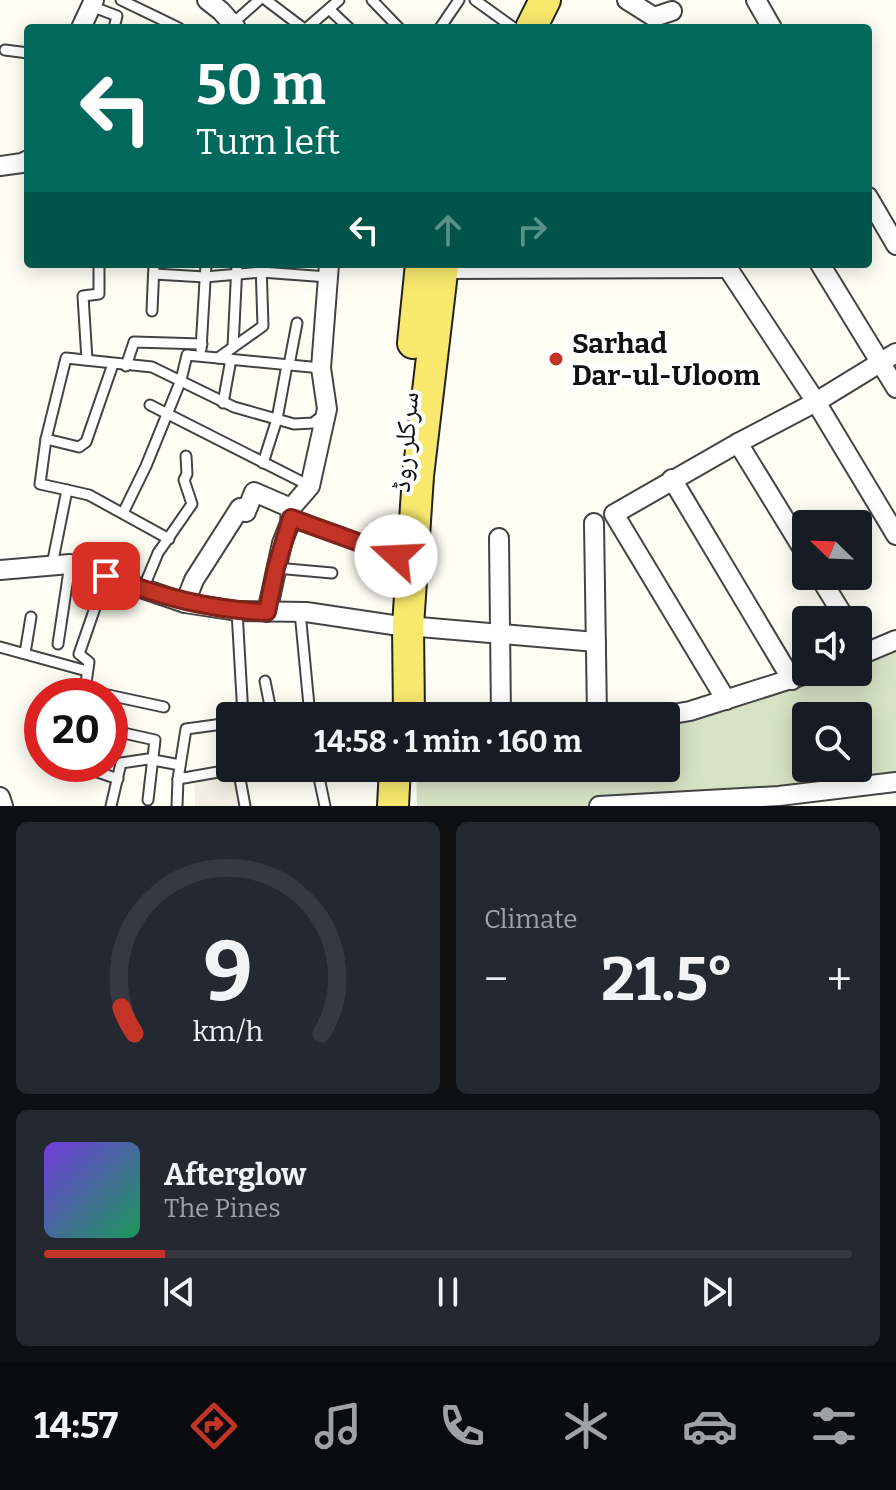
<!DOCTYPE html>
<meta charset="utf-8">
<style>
body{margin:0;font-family:Bitter,"Noto Naskh Arabic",serif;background:#242831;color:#f1f3f6;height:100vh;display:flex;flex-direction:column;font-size:30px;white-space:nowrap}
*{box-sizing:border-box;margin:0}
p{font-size:26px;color:#9ea1a6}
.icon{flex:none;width:44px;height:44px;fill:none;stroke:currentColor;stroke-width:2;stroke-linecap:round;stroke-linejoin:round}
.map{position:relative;height:806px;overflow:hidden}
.sheet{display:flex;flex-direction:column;gap:16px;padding:16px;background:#0d0f14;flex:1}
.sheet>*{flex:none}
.hud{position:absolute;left:24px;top:24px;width:848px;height:244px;border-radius:8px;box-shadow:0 4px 20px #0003;background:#00695c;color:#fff;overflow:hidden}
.needle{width:52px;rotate:293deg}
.buttons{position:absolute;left:792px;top:510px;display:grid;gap:16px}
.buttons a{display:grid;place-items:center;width:80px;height:80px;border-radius:8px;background:#171b24;box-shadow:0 4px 20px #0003;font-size:40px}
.speed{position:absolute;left:24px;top:678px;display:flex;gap:16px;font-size:40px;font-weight:700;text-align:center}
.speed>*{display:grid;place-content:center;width:104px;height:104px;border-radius:50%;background:#171b24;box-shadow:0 4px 20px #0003;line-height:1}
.speed .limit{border:12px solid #d22;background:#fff;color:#111}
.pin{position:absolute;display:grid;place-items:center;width:68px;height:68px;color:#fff;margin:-34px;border-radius:16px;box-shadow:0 4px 12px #0006}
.me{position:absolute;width:88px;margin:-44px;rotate:290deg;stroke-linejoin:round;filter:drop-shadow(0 0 6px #0008)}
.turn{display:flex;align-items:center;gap:28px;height:168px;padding:0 40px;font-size:36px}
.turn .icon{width:104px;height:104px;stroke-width:2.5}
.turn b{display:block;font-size:56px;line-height:68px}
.lanes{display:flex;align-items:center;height:76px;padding:0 40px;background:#0003;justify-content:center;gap:40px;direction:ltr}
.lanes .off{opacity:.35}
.big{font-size:60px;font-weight:700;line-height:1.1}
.sheet .tile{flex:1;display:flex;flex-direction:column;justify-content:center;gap:12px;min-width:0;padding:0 28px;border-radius:12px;background:#242831}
.sheet .dial{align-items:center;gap:0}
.dial svg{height:208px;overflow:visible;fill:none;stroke:#363941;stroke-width:7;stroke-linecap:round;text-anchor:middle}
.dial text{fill:#f1f3f6;stroke:none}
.song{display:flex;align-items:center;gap:24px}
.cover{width:96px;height:96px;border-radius:12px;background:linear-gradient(135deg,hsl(260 70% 55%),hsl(150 70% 35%))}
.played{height:8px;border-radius:4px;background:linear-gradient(90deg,#c33427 15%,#363941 15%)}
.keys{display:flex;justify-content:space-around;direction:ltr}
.heat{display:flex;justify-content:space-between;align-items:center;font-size:44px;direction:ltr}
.sheet .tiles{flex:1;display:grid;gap:16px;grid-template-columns:1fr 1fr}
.tile:last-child{grid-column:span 2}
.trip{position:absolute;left:216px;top:702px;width:464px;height:80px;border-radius:8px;background:#171b24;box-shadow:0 4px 20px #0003;font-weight:700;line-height:80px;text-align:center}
.tab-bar{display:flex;height:128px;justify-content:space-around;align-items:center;background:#090b0e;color:#9ea1a6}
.tab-bar .icon{width:56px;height:56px}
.tab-bar .current{color:#c33427}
.tab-bar b{font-size:36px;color:#f1f3f6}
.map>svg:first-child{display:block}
</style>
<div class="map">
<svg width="896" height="806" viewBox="0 0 896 806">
<rect width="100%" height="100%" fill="#fffef5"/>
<!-- cemetery -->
<path fill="#d5e3c4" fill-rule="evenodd" d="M896,639v152l-297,15h-182l-1,-38h250v-52h-19l159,-46 52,2v-17zM806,716h52v52h-52z"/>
<!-- plaza -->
<path fill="#f1efe2" d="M238,768l7,38h-50l-1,-30z"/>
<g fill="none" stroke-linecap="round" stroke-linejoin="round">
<defs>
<g id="lane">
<path d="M121,0l58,28"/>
<path d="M266,0l37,28"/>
<path d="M372,0l27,28"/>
<path d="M475,0l39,28"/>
<path d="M91,6l26,10 -3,12"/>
<path d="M329,9l20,19"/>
<path d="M232,24l27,-24"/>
<path d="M307,28l32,-28"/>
<path d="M440,28l19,-28"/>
<path d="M5,50l23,3"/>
<path d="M154,274l51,3 56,-5 67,5"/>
<path d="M152,311l2,-47"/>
<path d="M233,347l4,-83"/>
<path d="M201,349l5,-85"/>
<path d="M218,358l45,-32 -2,-62"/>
<path d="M87,360l-4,-64 16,-2v-30"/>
<path d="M289,365l8,-42"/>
<path d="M126,366l8,-24 68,2"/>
<path d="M223,403l8,-44"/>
<path d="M150,405l160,81"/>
<path d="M46,439l33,8 7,-5 27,-78"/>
<path d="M263,463l14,-44 10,-54"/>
<path d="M67,490l22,5 80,44"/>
<path d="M123,513l23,-47 35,-86 6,-25 134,13"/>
<path d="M291,518l105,38"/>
<path d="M52,565l15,-75 -27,-6 6,-45 20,-81 86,9 82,40 60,17 19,-1 9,-7"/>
<path d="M276,568l56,5"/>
<path d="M106,576l-27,78 10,8 -4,28 79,17"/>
<path d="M143,589l15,-36 34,-49 -8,-24 3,-6 -1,-18"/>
<path d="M237,611l6,105"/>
<path d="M300,612l10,104"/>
<path d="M58,644l12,-80"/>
<path d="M0,647l87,24"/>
<path d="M25,653l6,-36"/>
<path d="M265,681l7,35"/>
<path d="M110,730l45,10 -7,60"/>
<path d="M83,764l3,4 32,11"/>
<path d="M238,768l7,38"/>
<path d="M317,768l8,38"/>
<path d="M178,779l63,-11"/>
<path d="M111,806l10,-43 27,-4 32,6"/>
<path d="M177,806l1,-27 8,-50 44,-6"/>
</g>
<g id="street">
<path d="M207,0l14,11 15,17"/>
<path d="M627,0l27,17 18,-6"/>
<path d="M756,0l16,28"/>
<path d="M81,28l13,-28"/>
<path d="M0,166l22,-3 6,-3"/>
<path d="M868,197l28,48"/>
<path d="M725,264l91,138 80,133"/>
<path d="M820,264l76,124"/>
<path d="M442,269l286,-1"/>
<path d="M738,443l68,111"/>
<path d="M672,479l120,201"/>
<path d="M594,523l3,193"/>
<path d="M499,538l2,178"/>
<path d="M0,570l70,-6 115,39 52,8 69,1 87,13"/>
<path d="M819,576l27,44"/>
<path d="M185,603l9,-23 46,-72 6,4 8,-20 37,16"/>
<path d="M267,612l15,-69 8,-20 1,-15 19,-22 17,-77 -6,-41 8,-104"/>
<path d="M408,626l188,16"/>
<path d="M858,656l38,-16"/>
<path d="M726,700l-112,-186 124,-71 78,-41 80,-49"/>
<path d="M661,716l29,-5 123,-39"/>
<path d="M0,797l3,9"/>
<path d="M599,806l180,-10 117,-14"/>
</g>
<g id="primary">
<path d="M531,28l14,-28"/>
<path d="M413,343l8,-79"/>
<path d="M409,716l-1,-90 10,-150 25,-212"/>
<path d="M393,806l2,-38"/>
</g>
</defs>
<!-- lane casing -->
<use href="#lane" stroke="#444" stroke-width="13"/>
<!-- street casing -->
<use href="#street" stroke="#444" stroke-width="22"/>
<!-- primary casing -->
<use href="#primary" stroke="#222" stroke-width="34"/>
<!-- lane -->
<use href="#lane" stroke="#fff" stroke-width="9"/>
<!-- street -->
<use href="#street" stroke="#fff" stroke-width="18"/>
<!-- primary -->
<use href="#primary" stroke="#f8e86c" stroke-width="30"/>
</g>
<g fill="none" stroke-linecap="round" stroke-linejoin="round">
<defs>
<path id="route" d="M106,576c53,20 104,34 161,36l9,-44 15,-50 105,38"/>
</defs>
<!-- route casing -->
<use href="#route" stroke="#7f2219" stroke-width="20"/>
<!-- route -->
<use href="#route" stroke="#c33427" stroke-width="14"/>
</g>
<!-- markers -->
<circle fill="#c33427" stroke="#fff" stroke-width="3" cx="556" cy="359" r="8"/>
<g text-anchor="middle" stroke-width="8" stroke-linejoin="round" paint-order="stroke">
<!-- poi labels -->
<g font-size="28" font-weight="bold" fill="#111" stroke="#fff" text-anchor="start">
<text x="572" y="353">Sarhad<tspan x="572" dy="32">Dar-ul-Uloom</tspan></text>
</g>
<!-- street labels -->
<g font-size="28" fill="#111" stroke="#fff">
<text transform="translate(404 442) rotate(-85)" y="10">سرکلر روڈ</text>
</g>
</g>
</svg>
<div class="buttons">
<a><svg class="needle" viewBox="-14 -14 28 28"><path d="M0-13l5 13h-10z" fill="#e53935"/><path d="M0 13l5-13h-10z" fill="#9ea1a6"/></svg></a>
<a><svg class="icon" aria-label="sound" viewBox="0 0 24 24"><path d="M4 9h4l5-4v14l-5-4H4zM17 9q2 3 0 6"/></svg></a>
<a><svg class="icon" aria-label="search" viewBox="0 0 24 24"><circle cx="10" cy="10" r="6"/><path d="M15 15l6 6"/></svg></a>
</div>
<div class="speed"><div class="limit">20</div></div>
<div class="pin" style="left:106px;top:576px;background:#d93025"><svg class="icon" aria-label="arrive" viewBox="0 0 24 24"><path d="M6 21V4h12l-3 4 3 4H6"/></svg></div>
<svg class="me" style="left:396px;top:556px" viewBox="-20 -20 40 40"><circle r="19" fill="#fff"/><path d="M0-13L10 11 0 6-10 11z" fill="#c33427"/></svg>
<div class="trip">14:58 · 1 min · 160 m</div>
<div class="hud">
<div class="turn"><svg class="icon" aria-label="left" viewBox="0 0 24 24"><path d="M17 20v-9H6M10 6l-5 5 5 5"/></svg><div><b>50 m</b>Turn left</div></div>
<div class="lanes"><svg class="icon" aria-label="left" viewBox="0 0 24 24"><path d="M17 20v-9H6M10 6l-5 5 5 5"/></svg><svg class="icon off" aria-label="ahead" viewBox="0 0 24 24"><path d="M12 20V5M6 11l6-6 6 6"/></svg><svg class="icon off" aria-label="right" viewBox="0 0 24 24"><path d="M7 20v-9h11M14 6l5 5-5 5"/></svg></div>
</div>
</div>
<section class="sheet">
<div class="tiles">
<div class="tile dial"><svg viewBox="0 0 100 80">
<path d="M14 69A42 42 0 1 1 86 69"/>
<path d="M14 69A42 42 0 0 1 9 59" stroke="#c33427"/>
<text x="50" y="56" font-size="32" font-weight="700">9</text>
<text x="50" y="72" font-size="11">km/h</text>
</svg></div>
<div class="tile"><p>Climate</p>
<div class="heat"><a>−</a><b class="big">21.5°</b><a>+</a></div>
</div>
<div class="tile">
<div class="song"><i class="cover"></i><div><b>Afterglow</b><p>The Pines</p></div></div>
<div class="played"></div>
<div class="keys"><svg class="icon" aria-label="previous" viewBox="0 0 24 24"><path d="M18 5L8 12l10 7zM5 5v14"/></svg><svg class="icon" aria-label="pause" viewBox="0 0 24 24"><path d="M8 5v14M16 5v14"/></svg><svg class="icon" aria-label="next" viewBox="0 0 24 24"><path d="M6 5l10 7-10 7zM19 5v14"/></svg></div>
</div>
</div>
</section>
<nav class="tab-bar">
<b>14:57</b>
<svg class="icon current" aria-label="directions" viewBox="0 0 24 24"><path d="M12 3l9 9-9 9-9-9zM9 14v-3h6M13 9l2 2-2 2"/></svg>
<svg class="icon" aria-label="music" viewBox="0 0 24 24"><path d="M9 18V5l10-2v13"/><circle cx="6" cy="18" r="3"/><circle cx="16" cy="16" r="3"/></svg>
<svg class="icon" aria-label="phone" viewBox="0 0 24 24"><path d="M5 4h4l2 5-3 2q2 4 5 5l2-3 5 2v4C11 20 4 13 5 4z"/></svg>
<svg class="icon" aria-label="climate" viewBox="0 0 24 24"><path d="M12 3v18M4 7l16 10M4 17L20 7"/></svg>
<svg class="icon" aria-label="car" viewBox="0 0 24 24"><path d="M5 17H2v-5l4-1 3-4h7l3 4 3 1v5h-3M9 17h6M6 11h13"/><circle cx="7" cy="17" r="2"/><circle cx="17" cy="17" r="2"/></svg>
<svg class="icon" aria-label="filters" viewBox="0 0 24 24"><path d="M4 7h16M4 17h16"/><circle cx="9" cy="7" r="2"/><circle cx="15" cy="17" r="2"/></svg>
</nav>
